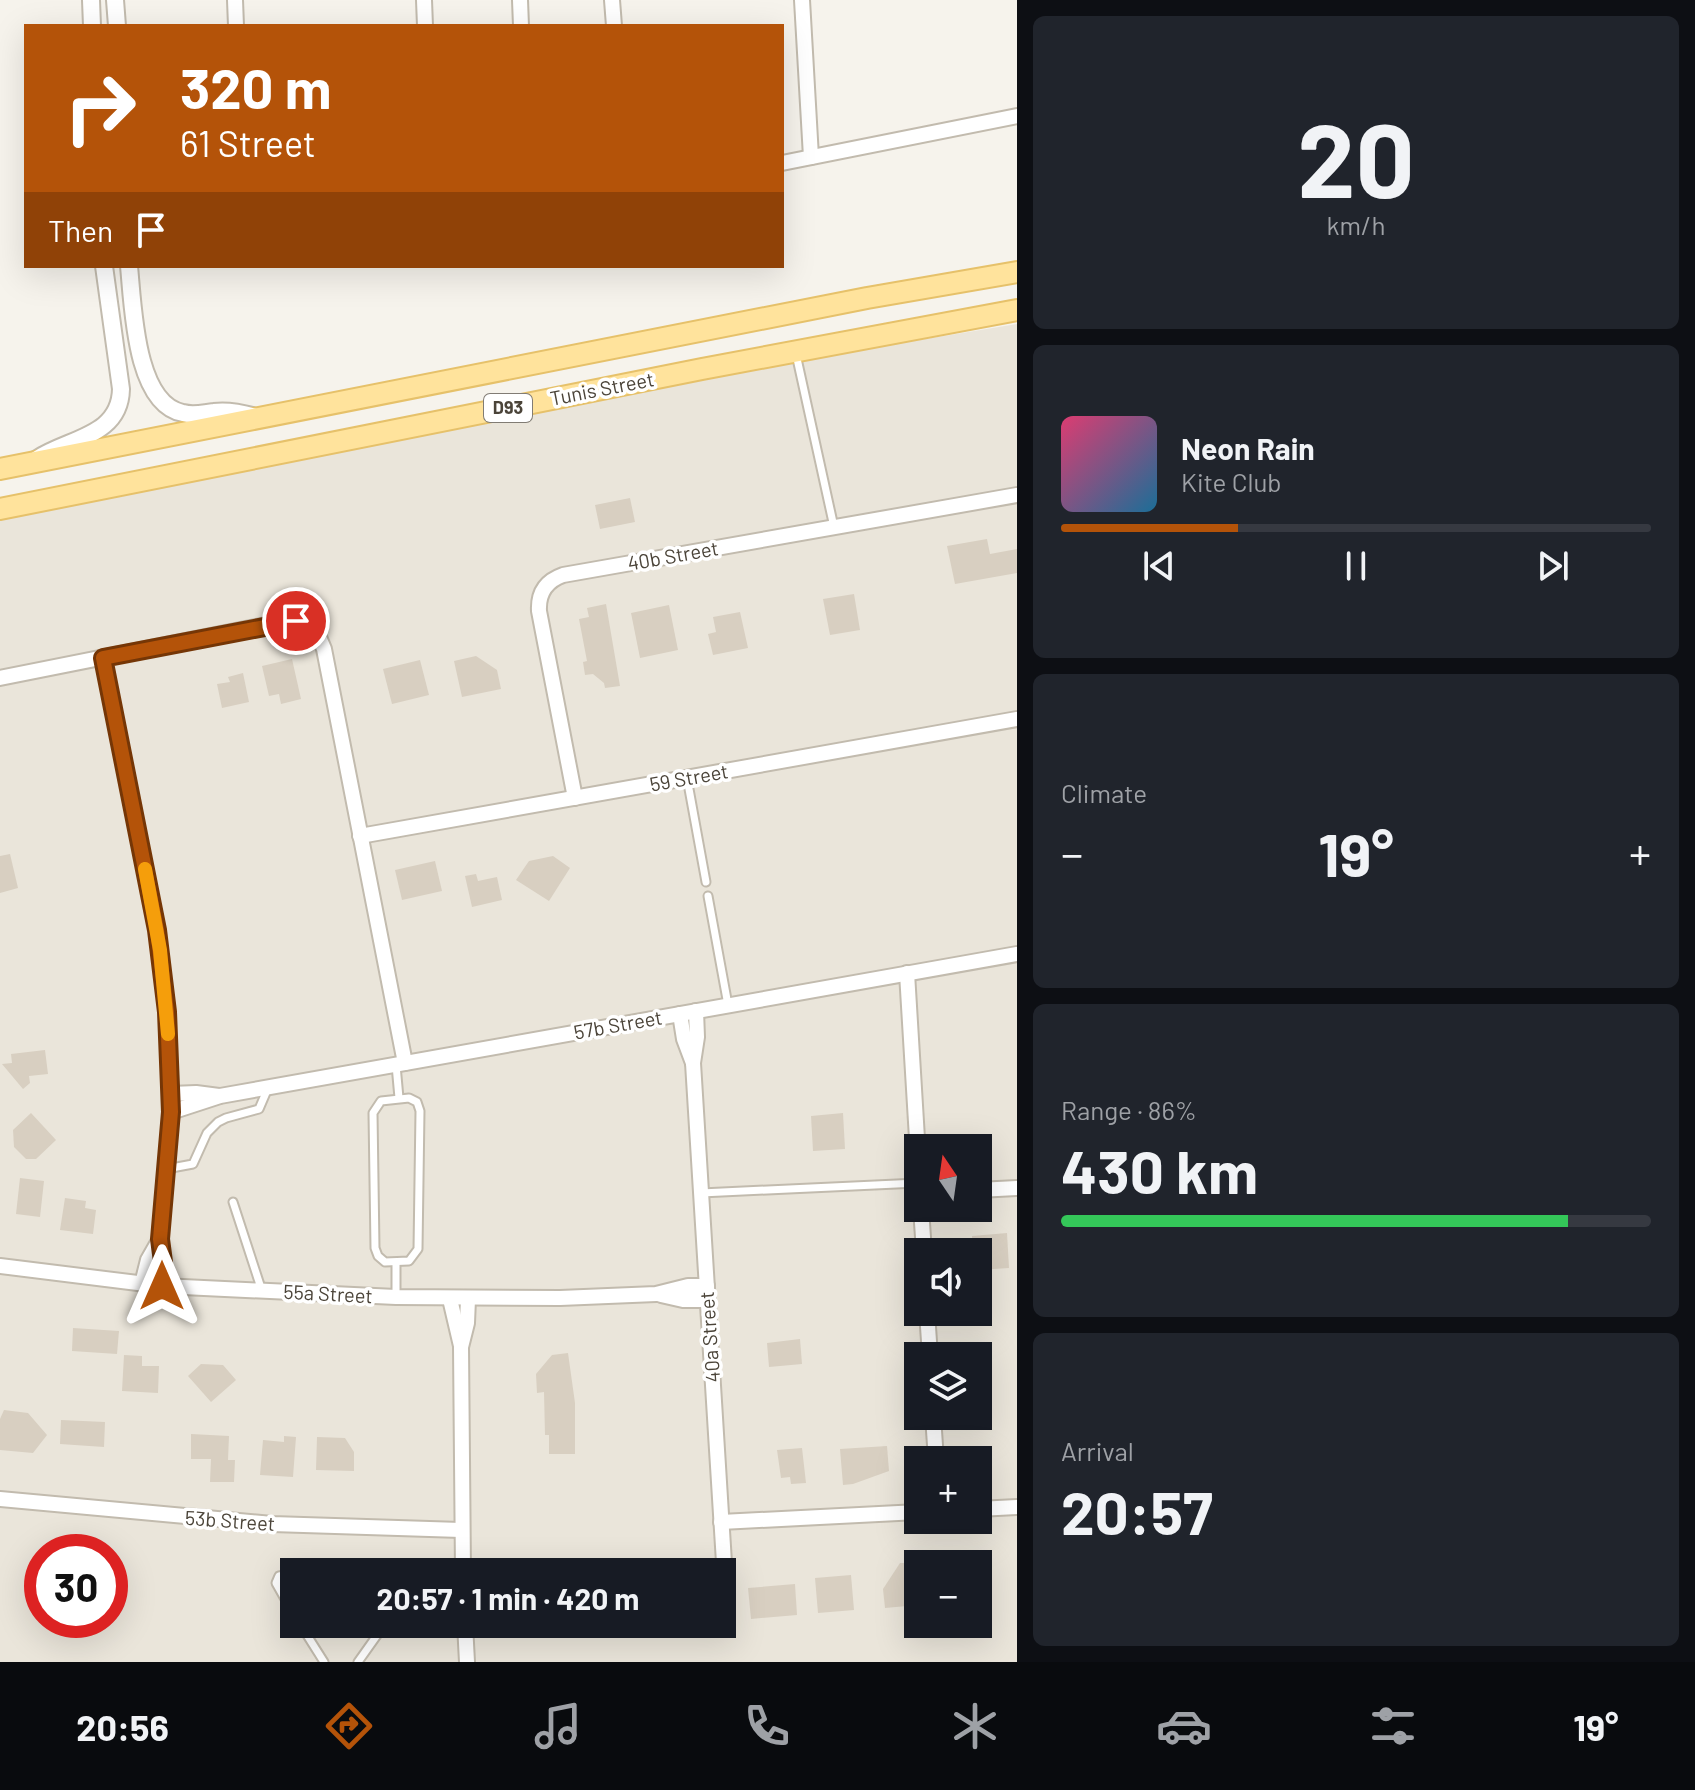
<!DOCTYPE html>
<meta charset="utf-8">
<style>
body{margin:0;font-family:Barlow,sans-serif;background:#20242c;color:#f1f3f6;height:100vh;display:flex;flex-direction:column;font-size:30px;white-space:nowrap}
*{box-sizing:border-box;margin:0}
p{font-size:26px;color:#9ea1a6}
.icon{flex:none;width:44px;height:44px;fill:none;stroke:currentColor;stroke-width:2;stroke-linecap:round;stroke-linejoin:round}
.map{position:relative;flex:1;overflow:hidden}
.sheet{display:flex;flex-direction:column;gap:16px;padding:16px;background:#0d0f14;width:678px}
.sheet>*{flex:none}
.guide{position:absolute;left:24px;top:24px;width:760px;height:244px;border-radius:0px;box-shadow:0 8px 32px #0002;background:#b45309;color:#fff;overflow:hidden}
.needle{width:52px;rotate:347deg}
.fabs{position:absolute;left:904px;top:1134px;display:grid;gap:16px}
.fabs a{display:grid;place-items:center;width:88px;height:88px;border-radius:0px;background:#171b24;box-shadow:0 8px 32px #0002;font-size:40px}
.speed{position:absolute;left:24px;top:1534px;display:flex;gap:16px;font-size:40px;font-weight:700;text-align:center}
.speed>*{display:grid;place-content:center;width:104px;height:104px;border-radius:50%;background:#171b24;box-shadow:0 8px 32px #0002;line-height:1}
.speed .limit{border:12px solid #d22;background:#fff;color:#111}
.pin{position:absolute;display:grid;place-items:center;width:68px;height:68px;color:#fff;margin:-34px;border:4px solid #fff;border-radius:50%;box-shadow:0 2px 8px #0007}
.me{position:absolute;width:88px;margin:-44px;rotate:0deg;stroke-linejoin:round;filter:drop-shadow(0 0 6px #0008)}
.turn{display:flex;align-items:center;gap:28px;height:168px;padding:0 24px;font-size:36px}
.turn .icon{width:104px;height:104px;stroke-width:2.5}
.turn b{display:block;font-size:56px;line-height:68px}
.then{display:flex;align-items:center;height:76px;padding:0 24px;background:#0003;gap:16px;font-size:30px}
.big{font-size:60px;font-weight:700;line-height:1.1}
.sheet .widget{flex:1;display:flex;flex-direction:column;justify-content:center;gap:12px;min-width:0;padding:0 28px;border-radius:12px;background:#20242c}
.sheet .dial{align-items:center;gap:0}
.dial b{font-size:104px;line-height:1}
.song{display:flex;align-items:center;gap:24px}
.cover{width:96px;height:96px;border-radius:12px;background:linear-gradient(135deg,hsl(340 70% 55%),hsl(200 70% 35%))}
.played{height:8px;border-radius:4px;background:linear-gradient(90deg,#b45309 30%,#363941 30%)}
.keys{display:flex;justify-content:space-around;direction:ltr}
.heat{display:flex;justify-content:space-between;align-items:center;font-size:44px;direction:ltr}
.charge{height:12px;border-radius:6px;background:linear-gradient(90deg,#34c759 86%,#363941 0)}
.trip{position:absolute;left:280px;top:1558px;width:456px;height:80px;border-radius:0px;background:#171b24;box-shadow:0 8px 32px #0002;font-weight:700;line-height:80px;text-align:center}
.menu{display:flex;height:128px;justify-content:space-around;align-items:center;background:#090b0e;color:#9ea1a6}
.menu .icon{width:56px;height:56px}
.menu .current{color:#b45309}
.menu b{font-size:36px;color:#f1f3f6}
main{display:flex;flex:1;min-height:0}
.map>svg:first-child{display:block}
</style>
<main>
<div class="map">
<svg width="1017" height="1662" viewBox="0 0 1017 1662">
<rect width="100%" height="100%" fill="#f6f3ec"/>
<!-- residential -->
<path fill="#eae5da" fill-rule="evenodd" d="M1017,324v1338h-1017v-1143l840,-166zM918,1148h60v60h-60zM918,1252h60v60h-60zM918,1356h60v60h-60zM918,1460h60v60h-60zM42,1552h68v68h-68zM918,1564h60v60h-60zM294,1572h428v52h-428z"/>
<!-- building -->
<g fill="#d8cfc1">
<path d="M630,498l5,24 -35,7 -5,-24z"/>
<path d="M987,539l3,15 27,-5v24l-62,11 -8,-38z"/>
<path d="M854,594l6,36 -30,5 -7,-36z"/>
<path d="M606,604l14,82 -15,2 -1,-5 -11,-9 -8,1 -2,-13 4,-1 -8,-42 10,-2 -2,-9z"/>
<path d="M669,605l9,45 -38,8 -9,-45z"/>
<path d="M740,612l8,36 -35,7 -5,-21 8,-2 -3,-15z"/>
<path d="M476,656l21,14 4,19 -39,8 -8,-36z"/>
<path d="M292,659l9,40 -20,5 -2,-10 -10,2 -7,-30z"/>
<path d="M420,660l9,35 -37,9 -9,-35z"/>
<path d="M243,673l6,29 -27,6 -5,-24 13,-2 -2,-5z"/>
<path d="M10,854l8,34 -18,5v-37z"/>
<path d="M553,856l17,12 -21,33 -33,-21 13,-19z"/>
<path d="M435,861l7,30 -40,9 -7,-30z"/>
<path d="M476,874l2,7 19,-4 5,23 -30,7 -7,-31z"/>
<path d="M45,1050l3,24 -19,2 1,7 -7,6 -21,-25 10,-1 -1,-9z"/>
<path d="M31,1113l25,27 -20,19h-10l-12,-12 -1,-17z"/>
<path d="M843,1113l2,36 -32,2 -2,-35z"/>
<path d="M20,1178l24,3 -4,36 -24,-3z"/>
<path d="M65,1198l21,3 -1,7 11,2 -3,24 -33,-4z"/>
<path d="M1007,1233l2,35 -31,2v-18h-5l-1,-16z"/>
<path d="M73,1328l46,3 -2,23 -45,-3z"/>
<path d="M800,1339l2,25 -33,3 -2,-24z"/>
<path d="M568,1353l7,50v51h-26v-19h-4l-1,-43 -7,1 -1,-19 16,-19z"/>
<path d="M124,1355l18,1v10h17l-1,27 -36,-2z"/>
<path d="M201,1364l22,1 13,15 -25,22 -23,-26z"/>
<path d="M4,1410l24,3 19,22 -14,18 -33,-3v-31z"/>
<path d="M61,1420l44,2 -1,25 -44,-3z"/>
<path d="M191,1434l38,2 -1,24h7l-1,22h-24l1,-23h-20z"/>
<path d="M284,1436l12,1 -3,40 -33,-2 3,-35 21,2z"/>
<path d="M317,1437l28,1 9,14v19l-38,-1z"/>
<path d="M887,1446l2,25 -36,13 -10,1 -3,-36z"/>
<path d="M802,1448l4,35 -15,1 -1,-7 -9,1 -4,-28z"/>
<path d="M900,1563h7l9,5 2,37 -33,3 -2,-19z"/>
<path d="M851,1575l3,35 -36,3 -3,-35z"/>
<path d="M795,1584l2,31 -46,4 -3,-31z"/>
</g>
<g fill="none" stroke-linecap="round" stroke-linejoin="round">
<defs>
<g id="service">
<path d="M796,354l38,173"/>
<path d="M687,778l19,104"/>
<path d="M708,896l20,109"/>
<path d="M396,1065l3,33"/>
<path d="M409,1098l8,4 3,9 -2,138 -9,12 -24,1 -7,-6 -3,-8 -2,-135 8,-12z"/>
<path d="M166,1169l27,-5 14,-31 11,-11 8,-4 33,-9 9,-21"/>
<path d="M701,1193l217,-10"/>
<path d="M233,1202l29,89"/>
<path d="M396,1263v34"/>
<path d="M294,1573l-15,3 -3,7 18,32"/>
<path d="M300,1624l24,38"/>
<path d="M358,1662l27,-38"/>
</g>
<g id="minor">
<path d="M235,0l1,26"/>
<path d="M424,0l1,26"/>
<path d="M520,0l1,26"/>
<path d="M612,0l2,26"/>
<path d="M802,0l9,157"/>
<path d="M782,163l235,-47"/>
<path d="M103,658l54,272 10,82 4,100 -11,127 3,23 -1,24"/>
<path d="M0,678l281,-56 15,-1 20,9 8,19 81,414"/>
<path d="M575,798l-36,-187c-1,-18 7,-30 24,-36l454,-80"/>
<path d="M360,836l657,-117"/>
<path d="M907,973l11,182"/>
<path d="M696,1011l1,26 -4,26 34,548"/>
<path d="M680,1014l4,25 9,24"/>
<path d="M171,1094l25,-1 23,3"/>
<path d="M171,1112l49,-16 797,-142"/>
<path d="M978,1190l39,-2"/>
<path d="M921,1208l3,44"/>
<path d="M0,1266l162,20 234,11 164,1 96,-4 32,-8h19"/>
<path d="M142,1284l6,-24 12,-21"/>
<path d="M661,1295l22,5h24"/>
<path d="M450,1299l11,47"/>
<path d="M927,1312l3,44"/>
<path d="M933,1416l3,44"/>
<path d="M0,1499l272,25 189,6"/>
<path d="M978,1509l39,-2"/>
<path d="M721,1522l197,-10"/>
<path d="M463,1572l-2,-225 6,-24 1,-24"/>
<path d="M465,1624l2,38"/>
</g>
<g id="tertiary">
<path d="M91,0l1,26"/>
<path d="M115,0l2,26"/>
<path d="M129,266c4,40 6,138 54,147 11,3 20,0 31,-1 14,-2 28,1 42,5"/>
<path d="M37,459c31,-21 83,-22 84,-70l-17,-123"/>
</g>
<g id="primary">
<path d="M0,469l867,-171 150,-26"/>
<path d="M0,509l702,-140 315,-59"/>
</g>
</defs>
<!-- service casing -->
<use href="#service" stroke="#c2bbae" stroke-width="11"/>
<!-- minor casing -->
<use href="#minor" stroke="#c2bbae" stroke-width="18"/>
<!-- tertiary casing -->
<use href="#tertiary" stroke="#c2bbae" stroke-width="20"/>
<!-- primary casing -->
<use href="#primary" stroke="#e6c16a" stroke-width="24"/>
<!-- service -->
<use href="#service" stroke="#fff" stroke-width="7"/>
<!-- minor -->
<use href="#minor" stroke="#fff" stroke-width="14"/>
<!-- tertiary -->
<use href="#tertiary" stroke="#fff" stroke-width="16"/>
<!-- primary -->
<use href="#primary" stroke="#ffe39c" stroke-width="20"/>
</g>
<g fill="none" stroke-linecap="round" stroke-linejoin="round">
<defs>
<path id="route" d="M162,1286l1,-24 -3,-23 11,-127 -4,-100 -10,-82 -54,-272 193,-37"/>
</defs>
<!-- route casing -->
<use href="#route" stroke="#753606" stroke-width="20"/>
<!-- route -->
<use href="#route" stroke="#b45309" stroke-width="14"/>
<!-- slow -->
<path stroke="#f59e0b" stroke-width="14" d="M145,869l15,81 8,84"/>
</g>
<g text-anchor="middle" stroke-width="7" stroke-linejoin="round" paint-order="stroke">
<!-- shield labels -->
<rect fill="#fff" stroke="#817c74" stroke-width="2" x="484" y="394" width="48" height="28" rx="6"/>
<g font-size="18" font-weight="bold" fill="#4b4439">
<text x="508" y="414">D93</text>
</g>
<!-- street labels -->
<g font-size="20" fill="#4b4439" stroke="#fff">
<text transform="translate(602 389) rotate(-11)" y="7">Tunis Street</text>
<text transform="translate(673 556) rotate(-10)" y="7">40b Street</text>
<text transform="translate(689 778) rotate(-10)" y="7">59 Street</text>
<text transform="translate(618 1025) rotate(-10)" y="7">57b Street</text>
<text transform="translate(328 1294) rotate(3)" y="7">55a Street</text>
<text transform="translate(710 1337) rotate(-94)" y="7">40a Street</text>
<text transform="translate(230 1521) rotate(4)" y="7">53b Street</text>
</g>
</g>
</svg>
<div class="fabs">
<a><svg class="needle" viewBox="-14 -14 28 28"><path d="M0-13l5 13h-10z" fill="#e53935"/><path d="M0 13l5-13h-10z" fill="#9ea1a6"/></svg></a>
<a><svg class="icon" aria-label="sound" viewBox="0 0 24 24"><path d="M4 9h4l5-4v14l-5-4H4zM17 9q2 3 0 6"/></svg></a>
<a><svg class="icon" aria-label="layers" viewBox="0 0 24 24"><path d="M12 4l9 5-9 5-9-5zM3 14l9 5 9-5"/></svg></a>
<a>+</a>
<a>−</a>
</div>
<div class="speed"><div class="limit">30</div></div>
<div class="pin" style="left:296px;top:621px;background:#d93025"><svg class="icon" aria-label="arrive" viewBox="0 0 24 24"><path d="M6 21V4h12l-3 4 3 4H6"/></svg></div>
<svg class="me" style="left:162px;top:1286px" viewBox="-20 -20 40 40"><path d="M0-17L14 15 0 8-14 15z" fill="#b45309" stroke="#fff" stroke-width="4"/></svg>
<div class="trip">20:57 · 1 min · 420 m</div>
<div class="guide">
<div class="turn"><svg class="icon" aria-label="right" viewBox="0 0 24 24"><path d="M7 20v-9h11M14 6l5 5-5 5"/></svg><div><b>320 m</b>61 Street</div></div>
<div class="then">Then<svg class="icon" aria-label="arrive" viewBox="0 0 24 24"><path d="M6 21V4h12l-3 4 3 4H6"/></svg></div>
</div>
</div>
<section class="sheet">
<div class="widget dial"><b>20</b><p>km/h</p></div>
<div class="widget">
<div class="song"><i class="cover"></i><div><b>Neon Rain</b><p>Kite Club</p></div></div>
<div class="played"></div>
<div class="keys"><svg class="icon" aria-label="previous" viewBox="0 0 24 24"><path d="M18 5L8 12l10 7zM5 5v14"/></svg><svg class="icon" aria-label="pause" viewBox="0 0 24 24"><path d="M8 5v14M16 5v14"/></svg><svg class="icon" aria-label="next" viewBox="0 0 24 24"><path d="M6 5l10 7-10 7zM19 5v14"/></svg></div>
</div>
<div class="widget"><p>Climate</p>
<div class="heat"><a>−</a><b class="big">19°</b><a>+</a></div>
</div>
<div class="widget"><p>Range · 86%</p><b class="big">430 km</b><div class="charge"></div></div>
<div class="widget"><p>Arrival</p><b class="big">20:57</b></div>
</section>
</main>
<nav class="menu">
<b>20:56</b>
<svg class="icon current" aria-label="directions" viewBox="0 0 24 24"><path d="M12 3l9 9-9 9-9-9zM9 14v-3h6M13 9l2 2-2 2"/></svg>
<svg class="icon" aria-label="music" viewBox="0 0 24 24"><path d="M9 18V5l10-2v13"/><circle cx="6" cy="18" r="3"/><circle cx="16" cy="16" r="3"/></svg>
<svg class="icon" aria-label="phone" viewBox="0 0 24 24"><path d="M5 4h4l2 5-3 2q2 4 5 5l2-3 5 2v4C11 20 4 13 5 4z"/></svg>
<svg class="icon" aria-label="climate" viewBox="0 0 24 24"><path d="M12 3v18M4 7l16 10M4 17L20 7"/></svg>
<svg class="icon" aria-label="car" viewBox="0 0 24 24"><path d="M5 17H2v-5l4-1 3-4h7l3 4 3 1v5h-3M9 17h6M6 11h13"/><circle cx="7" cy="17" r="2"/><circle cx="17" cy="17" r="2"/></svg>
<svg class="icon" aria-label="filters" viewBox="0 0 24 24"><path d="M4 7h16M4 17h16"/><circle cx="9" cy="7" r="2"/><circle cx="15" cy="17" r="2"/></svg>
<b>19°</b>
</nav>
